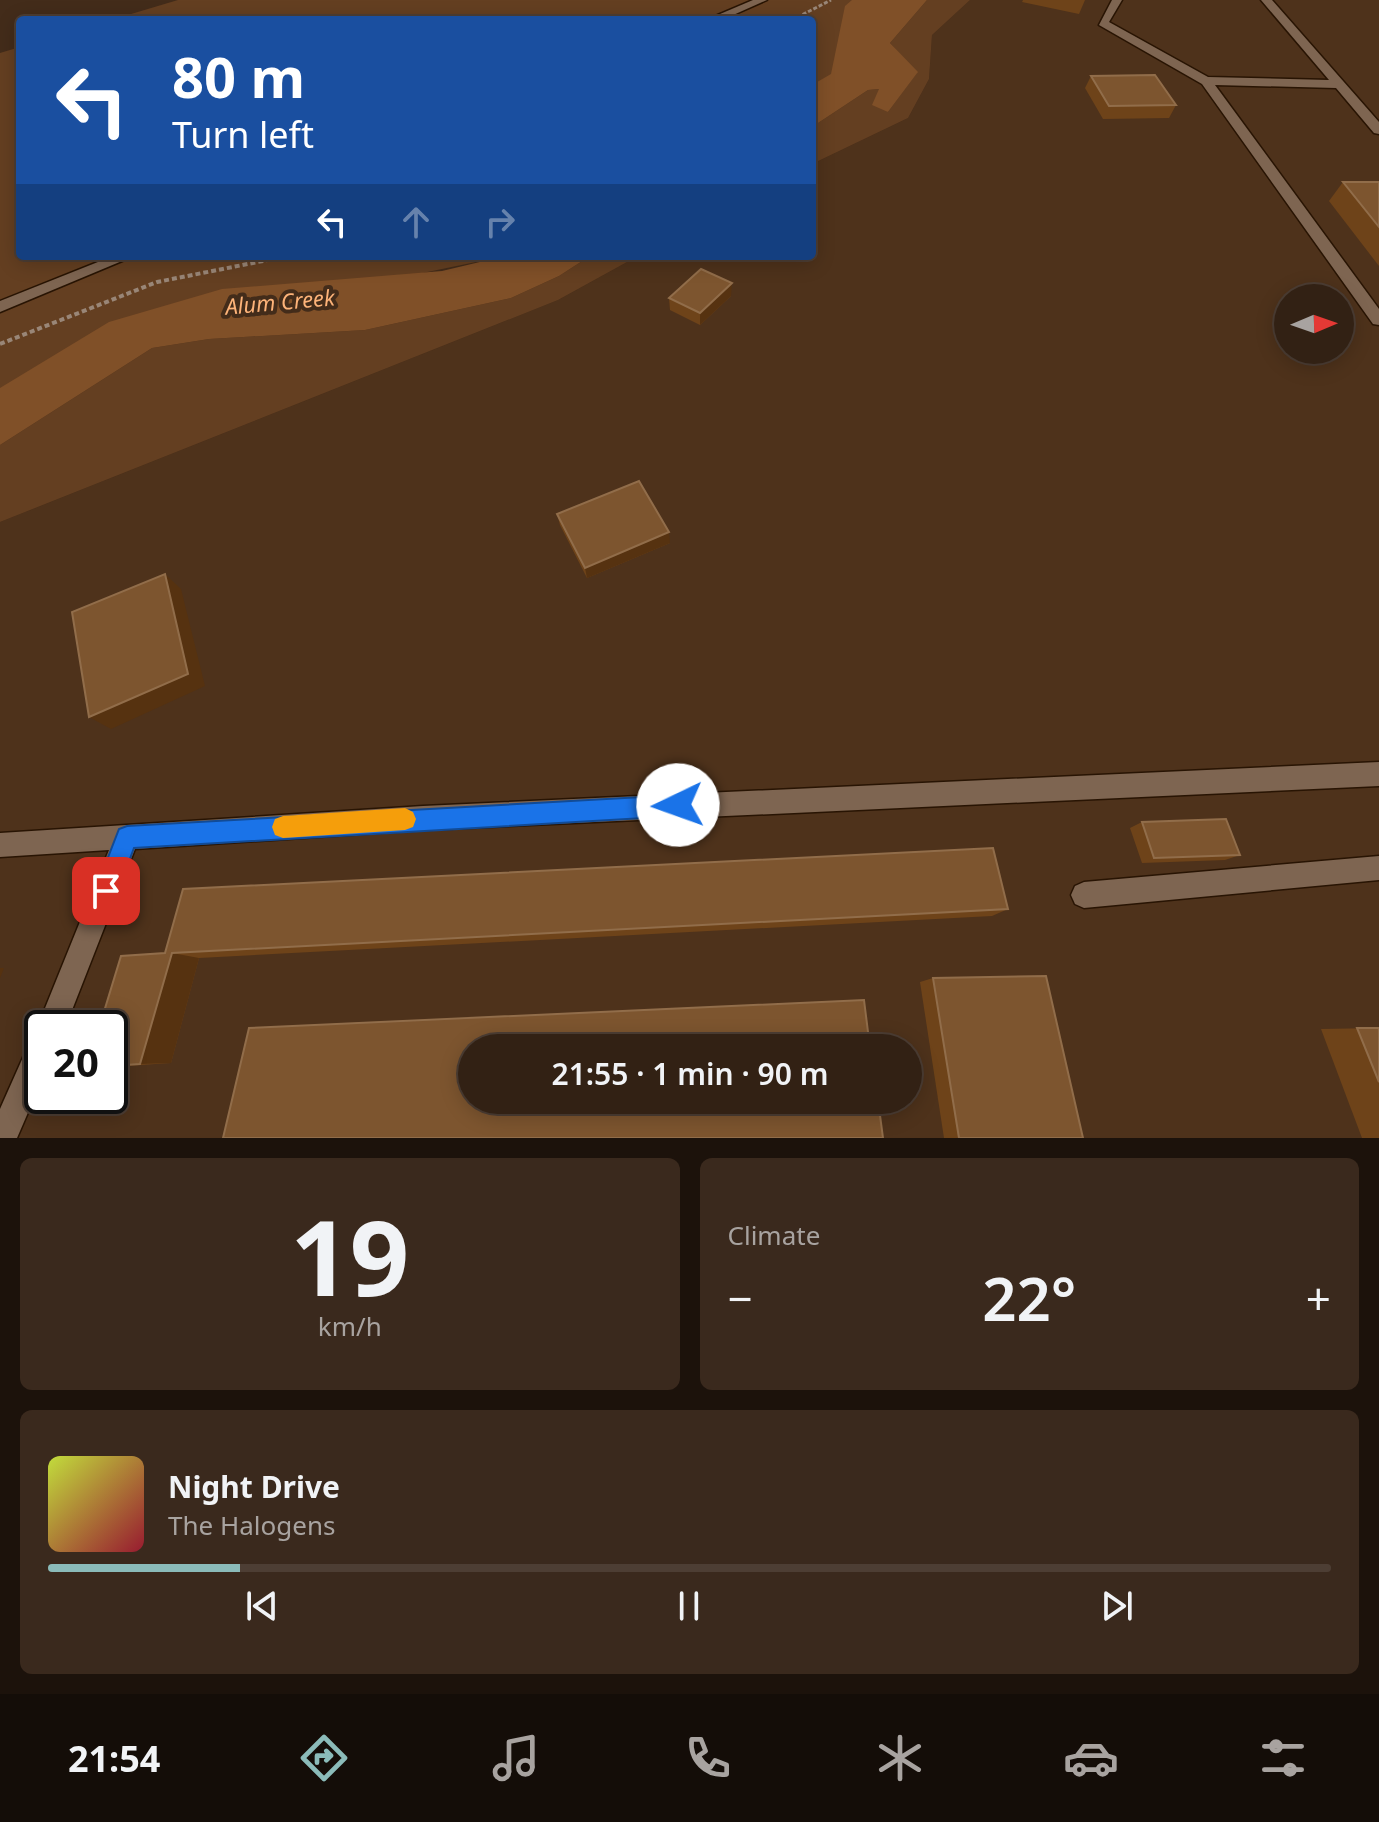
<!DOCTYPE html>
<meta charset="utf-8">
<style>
body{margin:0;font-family:"Noto Sans",sans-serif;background:#3a291d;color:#f1f3f6;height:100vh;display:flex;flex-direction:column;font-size:30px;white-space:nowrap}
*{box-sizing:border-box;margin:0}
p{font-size:26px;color:#a8a3a0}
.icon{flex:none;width:44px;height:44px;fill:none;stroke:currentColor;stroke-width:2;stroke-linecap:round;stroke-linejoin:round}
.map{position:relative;height:1138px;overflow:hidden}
.side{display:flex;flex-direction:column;gap:20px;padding:20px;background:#1c120b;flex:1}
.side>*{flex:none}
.top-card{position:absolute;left:16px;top:16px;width:800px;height:244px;border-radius:8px;box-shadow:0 4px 20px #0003,0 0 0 2px #4d3e34;background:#1a4fa0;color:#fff;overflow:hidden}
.needle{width:52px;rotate:88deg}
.controls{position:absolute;left:1274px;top:284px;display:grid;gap:16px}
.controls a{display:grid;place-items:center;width:80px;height:80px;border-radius:50%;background:#322114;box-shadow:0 4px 20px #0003,0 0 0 2px #4d3e34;font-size:40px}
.speed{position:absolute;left:24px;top:1010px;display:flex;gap:16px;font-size:40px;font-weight:700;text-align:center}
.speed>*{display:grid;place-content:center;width:104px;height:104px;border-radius:50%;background:#322114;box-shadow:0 4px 20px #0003,0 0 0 2px #4d3e34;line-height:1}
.speed .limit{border:4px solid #111;border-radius:12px;background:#fff;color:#111}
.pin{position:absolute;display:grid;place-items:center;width:68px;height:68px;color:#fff;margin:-34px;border-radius:16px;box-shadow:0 4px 12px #0006}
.me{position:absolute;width:88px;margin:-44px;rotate:267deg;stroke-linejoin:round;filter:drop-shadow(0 0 6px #0008)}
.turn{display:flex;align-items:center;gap:28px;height:168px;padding:0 24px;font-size:36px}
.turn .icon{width:104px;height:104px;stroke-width:2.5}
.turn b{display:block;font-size:56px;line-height:68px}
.lanes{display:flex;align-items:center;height:76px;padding:0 24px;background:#0003;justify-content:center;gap:40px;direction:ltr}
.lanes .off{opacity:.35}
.big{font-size:60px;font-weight:600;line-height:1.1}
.side .widget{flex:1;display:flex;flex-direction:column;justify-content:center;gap:12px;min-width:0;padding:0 28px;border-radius:12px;background:#3a291d}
.side .dial{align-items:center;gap:0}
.dial b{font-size:104px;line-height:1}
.song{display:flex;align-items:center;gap:24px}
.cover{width:96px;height:96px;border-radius:12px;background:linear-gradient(135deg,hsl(70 70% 55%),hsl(350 70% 35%))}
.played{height:8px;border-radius:4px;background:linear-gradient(90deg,#8bbbb9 15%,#4d3e34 15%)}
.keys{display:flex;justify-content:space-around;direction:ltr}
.heat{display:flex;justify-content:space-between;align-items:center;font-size:44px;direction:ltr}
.side .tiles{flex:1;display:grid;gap:20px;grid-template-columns:1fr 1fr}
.widget:last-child{grid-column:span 2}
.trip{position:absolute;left:458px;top:1034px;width:464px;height:80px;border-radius:40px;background:#322114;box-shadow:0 4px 20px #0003,0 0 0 2px #4d3e34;font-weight:600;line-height:80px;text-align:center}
.dock{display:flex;height:128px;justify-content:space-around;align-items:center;background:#140d08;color:#a8a3a0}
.dock .icon{width:56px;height:56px}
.dock .active{color:#8bbbb9}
.dock b{font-size:36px;color:#f1f3f6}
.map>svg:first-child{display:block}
</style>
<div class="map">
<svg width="1379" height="1138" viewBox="0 0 1379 1138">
<rect width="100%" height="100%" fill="#432c1a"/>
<!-- built -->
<path fill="#4e321b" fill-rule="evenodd" d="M970,0h409v1138h-1379v-616l558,-222 80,-44h174v-92l96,-46 21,-39 3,-44zM1288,298h52v52h-52zM42,1028h68v68h-68zM472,1048h436v52h-436z"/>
<!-- green -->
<g fill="#643f21">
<path d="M178,0h733l-99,94v-74h-701z"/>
<path d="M927,0h43l-38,35 -3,44 -21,39 -96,46v-37l56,-37 11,-1 9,23 29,-39 -27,-30z"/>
<path d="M20,47v209h485l-335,69 -170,101v-373z"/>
<path d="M590,256h48l-80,44 -558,222v-77l152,-97 57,-9 156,-9 146,-32 48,-22z"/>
</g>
<!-- water -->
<g fill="#805028">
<path d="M852,0h75l-37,43 28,29 -30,40 -16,-7 7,-16 -11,1 -56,37v-42l19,-11 14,-68z"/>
<path d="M505,256h85l-31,20 -48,22 -146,32 -156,9 -57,9 -152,97v-57l109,-66 113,-33 220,-18z"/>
</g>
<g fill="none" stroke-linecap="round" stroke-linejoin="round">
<defs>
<g id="lane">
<path d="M753,0h14l-45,20h-16z"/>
<path d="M1112,0h10l-13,22 99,55 121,3 -68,-80h11l107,122v12l-5,-1 -38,-45 -121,-3 164,224v16l-6,-1 -171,-240 -103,-59z"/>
<path d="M113,256h21l-134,56v-11z"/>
<path d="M1379,762v24l-956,44 -288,19 -70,179h-23v52l-25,58h-17v-29l32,-72 8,-3 -3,-6 72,-178 -109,7v-24l423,-27z"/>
<path d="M1379,856v24l-295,28 -9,-4 -4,-9 4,-9 9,-4z"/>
</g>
</defs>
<!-- lane casing -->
<use href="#lane" stroke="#281403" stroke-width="3"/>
<!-- path-far1 -->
<path stroke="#998677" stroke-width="3" stroke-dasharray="4 2" stroke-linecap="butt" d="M792,20l39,-20"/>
<!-- path -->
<path stroke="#998677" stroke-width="4" stroke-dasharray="5 3" stroke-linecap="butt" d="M0,344l157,-62 131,-26"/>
<!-- lane -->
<use href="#lane" fill="#7e6551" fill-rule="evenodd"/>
</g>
<!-- wall -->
<g fill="#6e4319">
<path d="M1023,0h62l-6,14 -57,-12z"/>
<path d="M1091,76l85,29 -7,13 -66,1 -18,-31z"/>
<path d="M1343,182h36v84l-50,-65z"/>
<path d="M731,296l-31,29 -30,-15 -1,-12z"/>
<path d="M557,514l113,29 -83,35 -27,-53z"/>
<path d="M1142,822l98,33 -15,5 -83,3 -12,-35z"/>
<path d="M1008,909l-16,7 -793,42 -28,105 -61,4 11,-111z"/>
<path d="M933,978l150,160h-139l-24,-156z"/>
<path d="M1379,1028v110h-17l-41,-109z"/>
</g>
<!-- shaded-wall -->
<g fill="#563210">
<path d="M732,283l-1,13 -31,29v-12z"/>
<path d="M669,532l1,11 -83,35 -2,-10z"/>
<path d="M165,574l16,15 24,97 -94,43 -22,-12z"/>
<path d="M172,953l27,5 -28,105 -31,1z"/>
<path d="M0,968h4l-4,10z"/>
</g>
<!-- building -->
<g fill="#7d552f" stroke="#916d4a" stroke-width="2">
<path d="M1155,75l21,30 -67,1 -18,-30z"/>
<path d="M1343,182h36v45z"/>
<path d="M701,269l31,14 -32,30 -31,-15z"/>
<path d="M639,481l30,51 -84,36 -28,-54z"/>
<path d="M165,574l23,100 -99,43 -17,-105z"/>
<path d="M1226,819l14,36 -86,3 -12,-36z"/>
<path d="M993,848l15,61 -836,44 -32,111 -30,2v-38h-11l22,-72 44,-3 18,-64z"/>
<path d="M1046,976l37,162h-124l-26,-160z"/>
<path d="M864,1000l6,48h-398v52h406l5,38h-660l26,-110z"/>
<path d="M1357,1028h22v54z"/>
</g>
<!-- route -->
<path fill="#1a73e8" stroke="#114b97" stroke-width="2" d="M678,795l7,3 3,7 -3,8 -7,3 -544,32 -19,51 -9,4 -8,-4 -3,-8 24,-62 8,-3z"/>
<!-- slow -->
<path fill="#f59e0b" d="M405,808l8,4 3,7 -3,8 -8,3 -122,8 -8,-3 -3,-8 3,-8 8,-3z"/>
<g text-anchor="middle" stroke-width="8" stroke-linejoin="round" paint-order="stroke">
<!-- far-water labels -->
<g font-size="22" font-style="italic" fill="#fdb379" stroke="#432c1a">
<text transform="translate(280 302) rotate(-5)" y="8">Alum Creek</text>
</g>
</g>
</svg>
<div class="controls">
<a><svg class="needle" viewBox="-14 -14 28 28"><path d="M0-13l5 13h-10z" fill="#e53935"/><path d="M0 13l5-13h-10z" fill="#a8a3a0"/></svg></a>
</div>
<div class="speed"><div class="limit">20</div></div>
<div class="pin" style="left:106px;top:891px;background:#d93025"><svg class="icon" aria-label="arrive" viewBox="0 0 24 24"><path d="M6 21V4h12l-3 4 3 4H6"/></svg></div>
<svg class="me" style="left:678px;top:805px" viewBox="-20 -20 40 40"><circle r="19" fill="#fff"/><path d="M0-13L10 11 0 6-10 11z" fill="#1a73e8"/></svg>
<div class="trip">21:55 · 1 min · 90 m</div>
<div class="top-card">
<div class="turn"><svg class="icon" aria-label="left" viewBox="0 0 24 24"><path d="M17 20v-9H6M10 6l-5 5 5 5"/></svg><div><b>80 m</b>Turn left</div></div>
<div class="lanes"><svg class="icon" aria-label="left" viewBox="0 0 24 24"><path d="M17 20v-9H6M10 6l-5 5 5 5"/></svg><svg class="icon off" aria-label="ahead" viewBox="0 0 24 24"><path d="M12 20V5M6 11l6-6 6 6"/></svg><svg class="icon off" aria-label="right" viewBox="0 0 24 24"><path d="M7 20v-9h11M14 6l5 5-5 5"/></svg></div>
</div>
</div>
<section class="side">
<div class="tiles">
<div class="widget dial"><b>19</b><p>km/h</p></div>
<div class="widget"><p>Climate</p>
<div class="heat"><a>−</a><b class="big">22°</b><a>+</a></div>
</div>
<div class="widget">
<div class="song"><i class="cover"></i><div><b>Night Drive</b><p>The Halogens</p></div></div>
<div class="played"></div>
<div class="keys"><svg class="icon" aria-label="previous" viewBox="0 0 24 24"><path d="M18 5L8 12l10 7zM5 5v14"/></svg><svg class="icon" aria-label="pause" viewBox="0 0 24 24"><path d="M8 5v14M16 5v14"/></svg><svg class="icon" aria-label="next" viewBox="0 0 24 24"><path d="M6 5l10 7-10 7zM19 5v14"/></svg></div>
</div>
</div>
</section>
<nav class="dock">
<b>21:54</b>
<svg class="icon active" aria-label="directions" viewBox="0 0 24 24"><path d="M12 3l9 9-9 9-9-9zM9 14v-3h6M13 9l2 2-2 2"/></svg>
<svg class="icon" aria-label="music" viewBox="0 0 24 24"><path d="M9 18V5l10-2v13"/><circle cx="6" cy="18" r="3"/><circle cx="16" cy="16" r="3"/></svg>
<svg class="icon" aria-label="phone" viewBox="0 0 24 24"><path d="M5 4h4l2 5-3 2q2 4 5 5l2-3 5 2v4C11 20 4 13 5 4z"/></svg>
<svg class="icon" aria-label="climate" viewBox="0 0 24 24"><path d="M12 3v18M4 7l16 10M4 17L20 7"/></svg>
<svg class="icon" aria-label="car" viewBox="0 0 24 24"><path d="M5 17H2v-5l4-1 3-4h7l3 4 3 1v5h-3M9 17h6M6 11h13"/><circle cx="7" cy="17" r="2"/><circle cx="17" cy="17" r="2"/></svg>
<svg class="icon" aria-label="filters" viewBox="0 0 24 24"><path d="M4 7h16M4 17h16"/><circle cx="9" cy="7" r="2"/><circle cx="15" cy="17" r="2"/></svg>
</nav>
